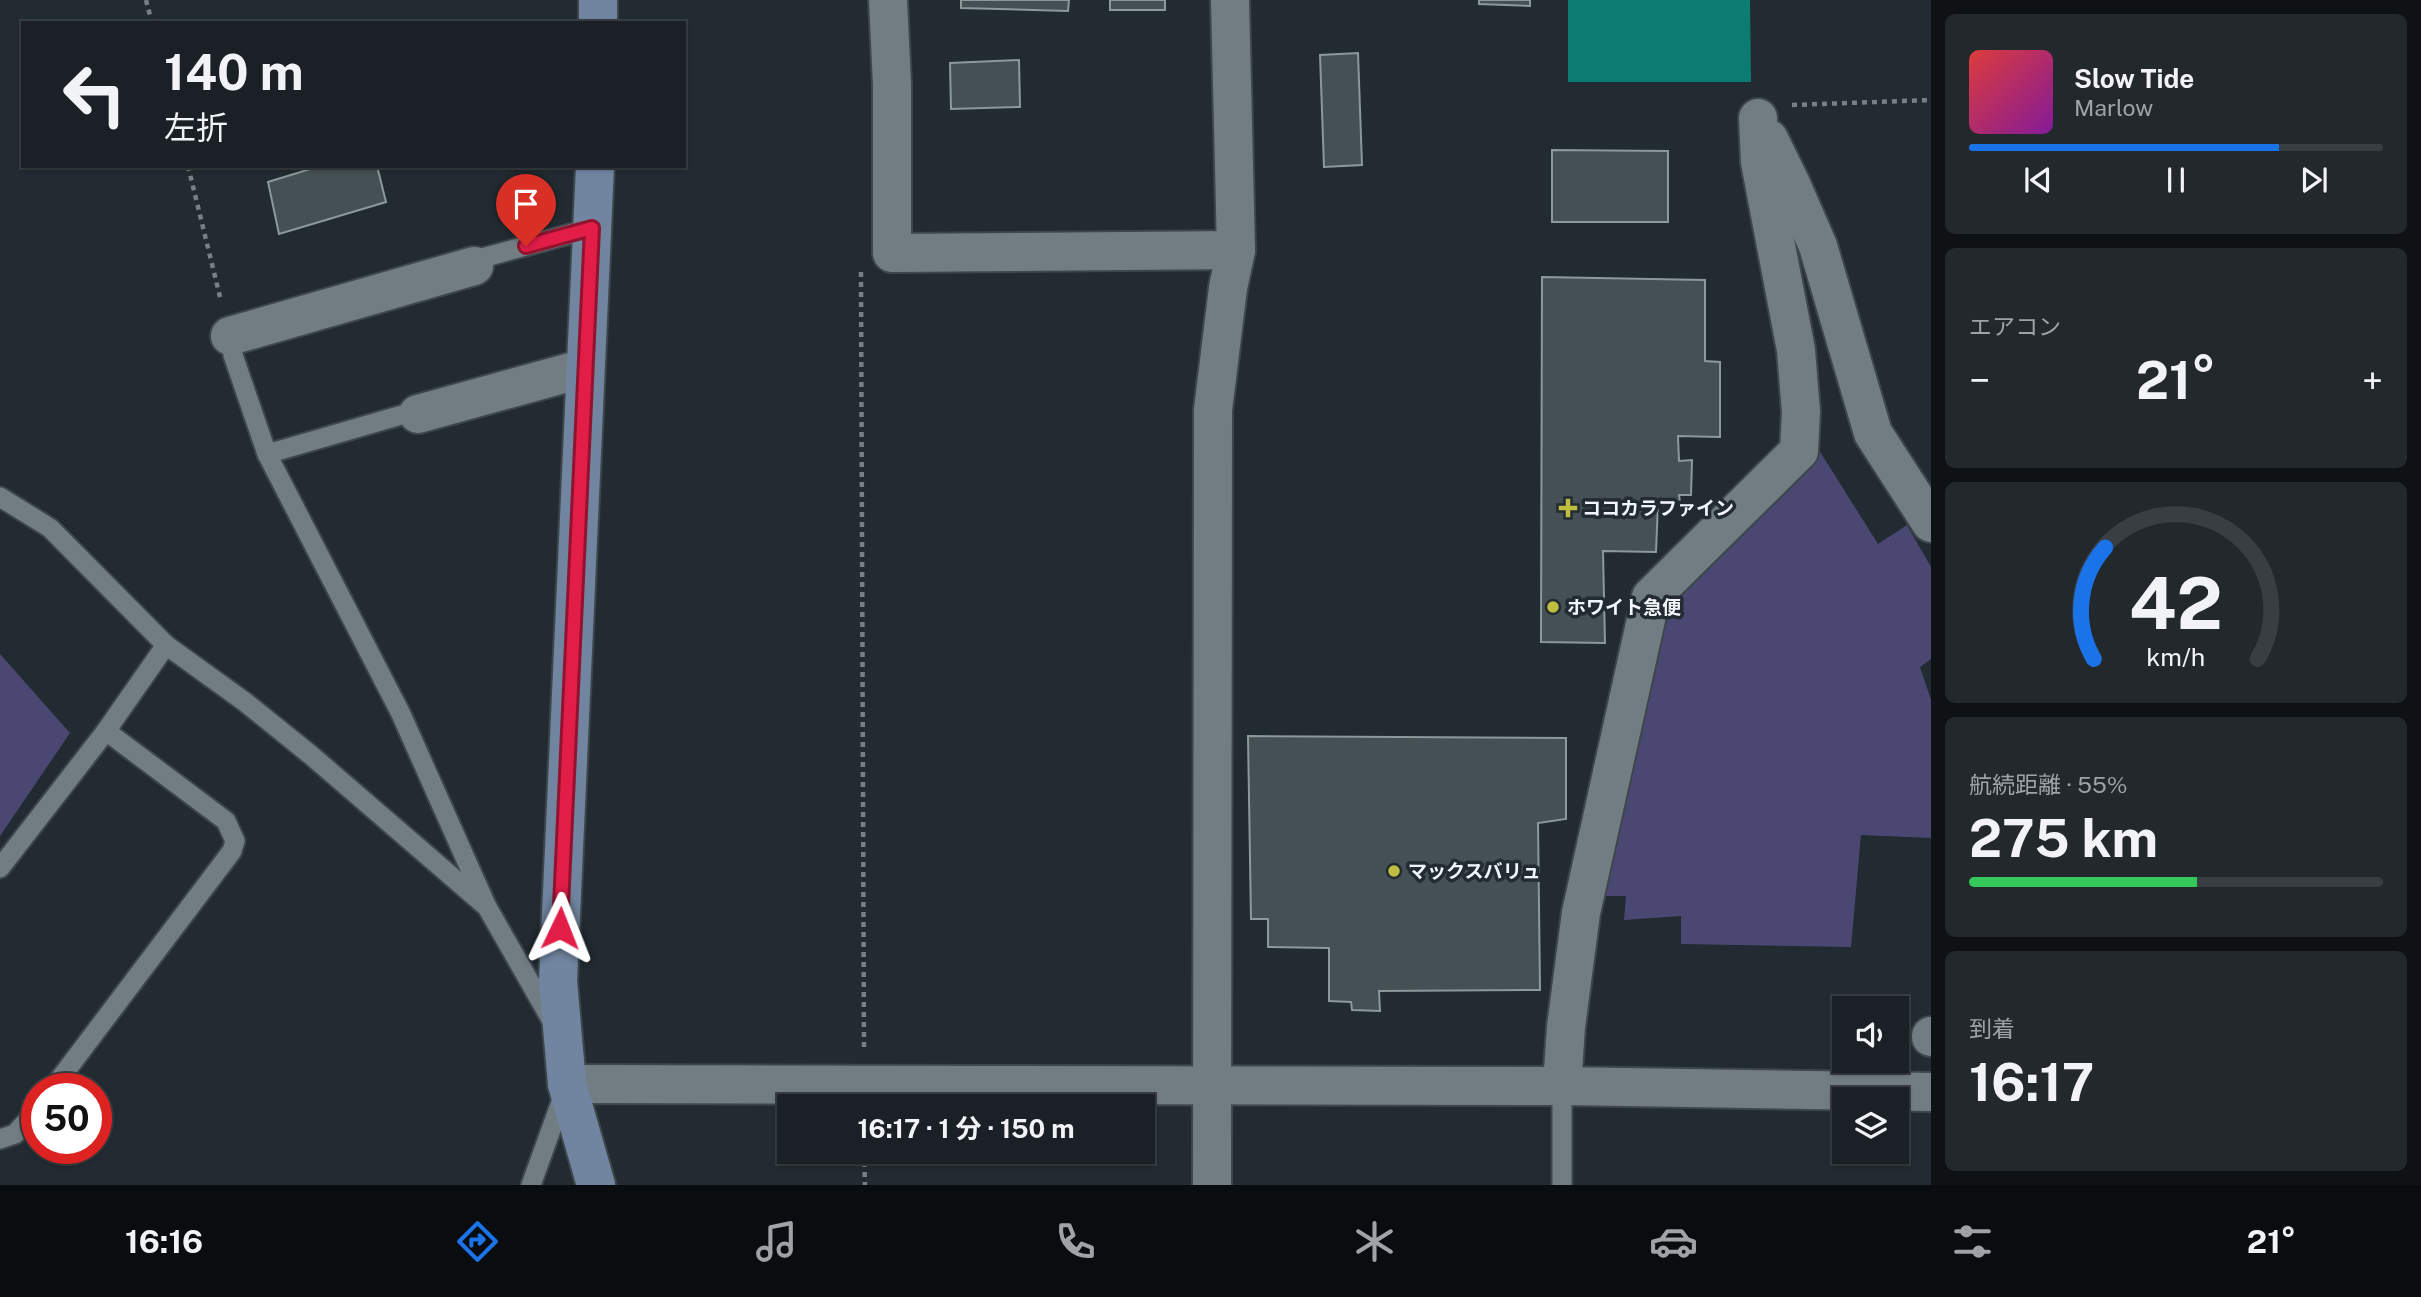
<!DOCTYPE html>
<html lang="ja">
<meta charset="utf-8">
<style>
body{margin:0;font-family:"Public Sans","Noto Sans JP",sans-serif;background:#23282d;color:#f1f3f6;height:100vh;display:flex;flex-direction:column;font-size:26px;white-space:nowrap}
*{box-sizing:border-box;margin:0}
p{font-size:23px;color:#9fa3a7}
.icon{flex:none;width:38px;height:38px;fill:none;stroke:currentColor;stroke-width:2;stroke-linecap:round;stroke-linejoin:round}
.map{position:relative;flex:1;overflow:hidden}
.drawer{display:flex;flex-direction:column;gap:14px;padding:14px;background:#0e1214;width:490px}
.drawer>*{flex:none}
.guide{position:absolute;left:21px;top:21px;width:665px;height:147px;border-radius:0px;box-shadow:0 2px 5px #0004,0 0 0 2px #383e42;background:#1a2025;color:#f1f3f6;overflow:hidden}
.fabs{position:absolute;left:1832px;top:996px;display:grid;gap:14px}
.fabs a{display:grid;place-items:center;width:77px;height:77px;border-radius:0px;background:#1a2025;box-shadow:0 2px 5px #0004,0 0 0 2px #383e42;font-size:35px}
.speed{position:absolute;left:21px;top:1073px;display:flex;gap:14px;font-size:35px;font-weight:700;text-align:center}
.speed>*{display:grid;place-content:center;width:91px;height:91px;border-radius:50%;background:#1a2025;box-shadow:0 2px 5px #0004,0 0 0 2px #383e42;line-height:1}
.speed .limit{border:10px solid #d22;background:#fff;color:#111}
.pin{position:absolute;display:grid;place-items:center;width:60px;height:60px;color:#fff;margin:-72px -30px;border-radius:50% 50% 50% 0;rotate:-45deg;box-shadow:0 0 7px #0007}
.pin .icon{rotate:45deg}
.me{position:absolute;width:77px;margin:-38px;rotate:2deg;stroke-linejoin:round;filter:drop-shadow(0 0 5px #0008)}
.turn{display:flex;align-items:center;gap:24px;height:147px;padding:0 28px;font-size:32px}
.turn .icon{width:91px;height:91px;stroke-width:2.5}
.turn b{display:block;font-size:49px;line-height:60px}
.big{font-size:52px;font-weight:700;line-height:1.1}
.drawer .tile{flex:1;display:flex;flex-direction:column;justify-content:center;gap:10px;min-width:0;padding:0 24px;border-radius:10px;background:#23282d}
.drawer .dial{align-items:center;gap:0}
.dial svg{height:182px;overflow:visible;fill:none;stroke:#383e42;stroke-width:7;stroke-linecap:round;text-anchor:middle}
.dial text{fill:#f1f3f6;stroke:none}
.song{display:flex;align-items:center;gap:21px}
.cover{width:84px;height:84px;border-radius:10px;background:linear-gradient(135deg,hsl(0 70% 55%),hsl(290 70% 35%))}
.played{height:7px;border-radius:4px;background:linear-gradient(90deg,#1a73e8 75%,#383e42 75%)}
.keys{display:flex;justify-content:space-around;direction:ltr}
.heat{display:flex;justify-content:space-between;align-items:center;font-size:38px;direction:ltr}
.charge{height:10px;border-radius:5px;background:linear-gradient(90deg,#34c759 55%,#383e42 0)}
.trip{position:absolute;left:777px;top:1094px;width:378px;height:70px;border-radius:0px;background:#1a2025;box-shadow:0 2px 5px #0004,0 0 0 2px #383e42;font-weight:700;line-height:70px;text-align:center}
.dock{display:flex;height:112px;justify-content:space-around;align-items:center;background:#0a0d0f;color:#9fa3a7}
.dock .icon{width:49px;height:49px}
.dock .on{color:#1a73e8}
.dock b{font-size:32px;color:#f1f3f6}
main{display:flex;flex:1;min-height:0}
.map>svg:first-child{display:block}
</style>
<main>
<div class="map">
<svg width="1931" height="1185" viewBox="0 0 1931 1185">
<rect width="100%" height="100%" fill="#222b31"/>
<!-- green -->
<g fill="#4b4773">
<path d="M1819,450l59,94 29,-19 24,42v92l-11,8 11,33v138l-70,-3 -10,112 -170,-3v-28l-57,4 2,-24h-32l65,-292z"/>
<path d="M0,654l70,79 -70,103z"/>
</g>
<!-- water -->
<path fill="#0c7b71" d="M1568,0h182l1,82h-183z"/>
<!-- building -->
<g fill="#445053" stroke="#8b999b" stroke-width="2">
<path d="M961,0h108l-1,11 -107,-3z"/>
<rect x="1110" y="0" width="55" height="10"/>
<path d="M1479,0h51v6l-51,-2z"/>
<path d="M1358,53l4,112 -38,2 -4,-112z"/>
<path d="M1019,60l1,47 -69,2 -1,-46z"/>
<path d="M1552,150l116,1v71h-116z"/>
<path d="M320,166h57l9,36 -107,32 -11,-52z"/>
<path d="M1542,277l163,3v81l15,1v75l-42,-1 1,25 13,-1 -1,35h-12l1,7 -22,1 -2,49 -53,-1 2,92 -64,-1z"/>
<path d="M1248,736l318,2v81l-28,4 2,167 -161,1 1,20 -28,-1 -1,-8 -22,-1v-53l-61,-1v-28h-17z"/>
</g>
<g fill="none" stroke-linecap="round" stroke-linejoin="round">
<defs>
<g id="service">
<path d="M474,266l8,-8 110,-30"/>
<path d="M230,336l3,19 34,99 134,260 86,193 65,114"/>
<path d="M267,454l138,-40h13"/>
<path d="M0,497l50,31 116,117"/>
<path d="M0,868l106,-137"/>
<path d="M53,1088l179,-237 3,-10 -9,-20 -120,-90 60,-86 79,57 67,54 175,151"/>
<path d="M0,1139l15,-5 22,-24"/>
<path d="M531,1185l34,-94"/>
<path d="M1562,1185v-99"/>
</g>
<g id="minor">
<path d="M888,0l4,84v169l344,-3"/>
<path d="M1769,139l22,45 27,62 55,187 58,90"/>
<path d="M230,336l244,-70"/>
<path d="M418,414l167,-46"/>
<path d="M1931,1036v1"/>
<path d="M567,1084l995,2 369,6"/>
<path d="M1562,1086l4,-59 15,-114 70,-316 148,-146 2,-39 -5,-62 -36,-188 -2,-44"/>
<path d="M1212,1185l1,-775 15,-122 8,-38 -6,-250"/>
</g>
<g id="secondary">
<path d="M598,23v-23"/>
<path d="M595,166l-37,815 9,103 29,101"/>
</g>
</defs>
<!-- service casing -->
<use href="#service" stroke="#3d464a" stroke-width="23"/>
<!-- minor casing -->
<use href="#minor" stroke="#3d464a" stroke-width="42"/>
<!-- secondary casing -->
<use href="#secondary" stroke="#3d464a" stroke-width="42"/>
<!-- path -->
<g stroke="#788085" stroke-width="4.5" stroke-dasharray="5 5" stroke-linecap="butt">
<path d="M146,0l6,23"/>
<path d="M1792,105l139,-5"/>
<path d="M188,166l33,135"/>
<path d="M861,272l3,778"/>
<path d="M864,1152l1,33"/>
</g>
<!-- service -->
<use href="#service" stroke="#727d83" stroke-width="19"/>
<!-- minor -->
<use href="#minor" stroke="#727d83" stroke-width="38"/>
<!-- secondary -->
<use href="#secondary" stroke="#7185a0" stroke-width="38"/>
</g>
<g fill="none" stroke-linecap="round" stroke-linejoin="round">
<defs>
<path id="route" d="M526,246l66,-18 -32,700"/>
</defs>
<!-- route casing -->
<use href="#route" stroke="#92132f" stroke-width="18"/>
<!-- route -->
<use href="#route" stroke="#e11d48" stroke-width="12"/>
</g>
<!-- markers -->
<g fill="#bfbe41" stroke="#222b31" stroke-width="2.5">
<path d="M1564.5 497.5h7v7h7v7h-7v7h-7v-7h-7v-7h7z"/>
<circle cx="1553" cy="607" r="7"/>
<circle cx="1394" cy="871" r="7"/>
</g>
<g text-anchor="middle" stroke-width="7" stroke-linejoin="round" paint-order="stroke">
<!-- poi labels -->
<g font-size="19" font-weight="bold" fill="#f0f6fa" stroke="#222b31" text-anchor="start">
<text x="1582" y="515">ココカラファイン</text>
<text x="1567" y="614">ホワイト急便</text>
<text x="1408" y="878">マックスバリュ</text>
</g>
</g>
</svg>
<div class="fabs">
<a><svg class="icon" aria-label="sound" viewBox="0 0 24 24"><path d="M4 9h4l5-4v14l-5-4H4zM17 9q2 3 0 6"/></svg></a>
<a><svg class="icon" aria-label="layers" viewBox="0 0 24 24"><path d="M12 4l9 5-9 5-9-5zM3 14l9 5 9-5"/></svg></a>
</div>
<div class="speed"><div class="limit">50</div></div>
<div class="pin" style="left:526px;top:246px;background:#d93025"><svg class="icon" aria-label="arrive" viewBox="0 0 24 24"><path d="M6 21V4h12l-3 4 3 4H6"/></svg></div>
<svg class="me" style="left:560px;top:928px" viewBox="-20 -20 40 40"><path d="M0-17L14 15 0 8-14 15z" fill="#e11d48" stroke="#fff" stroke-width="4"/></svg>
<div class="trip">16:17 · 1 分 · 150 m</div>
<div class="guide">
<div class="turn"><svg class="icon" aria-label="left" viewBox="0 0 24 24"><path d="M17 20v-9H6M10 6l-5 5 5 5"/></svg><div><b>140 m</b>左折</div></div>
</div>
</div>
<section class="drawer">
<div class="tile">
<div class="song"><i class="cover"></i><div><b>Slow Tide</b><p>Marlow</p></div></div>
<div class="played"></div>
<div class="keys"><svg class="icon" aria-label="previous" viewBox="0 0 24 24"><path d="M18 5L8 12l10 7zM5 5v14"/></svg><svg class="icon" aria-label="pause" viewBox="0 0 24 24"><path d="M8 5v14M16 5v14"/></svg><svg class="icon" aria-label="next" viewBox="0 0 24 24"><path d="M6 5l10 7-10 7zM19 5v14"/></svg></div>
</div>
<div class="tile"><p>エアコン</p>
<div class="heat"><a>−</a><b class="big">21°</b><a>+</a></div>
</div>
<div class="tile dial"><svg viewBox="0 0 100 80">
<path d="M14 69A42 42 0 1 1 86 69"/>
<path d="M14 69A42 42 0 0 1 19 20" stroke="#1a73e8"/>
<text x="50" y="56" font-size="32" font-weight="700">42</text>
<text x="50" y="72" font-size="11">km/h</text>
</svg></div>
<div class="tile"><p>航続距離 · 55%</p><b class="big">275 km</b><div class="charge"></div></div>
<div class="tile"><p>到着</p><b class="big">16:17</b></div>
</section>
</main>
<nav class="dock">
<b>16:16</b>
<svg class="icon on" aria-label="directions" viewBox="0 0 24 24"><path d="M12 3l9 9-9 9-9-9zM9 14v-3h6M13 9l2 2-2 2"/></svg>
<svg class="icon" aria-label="music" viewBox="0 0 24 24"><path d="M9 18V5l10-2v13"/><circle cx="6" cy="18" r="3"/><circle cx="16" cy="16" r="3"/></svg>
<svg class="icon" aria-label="phone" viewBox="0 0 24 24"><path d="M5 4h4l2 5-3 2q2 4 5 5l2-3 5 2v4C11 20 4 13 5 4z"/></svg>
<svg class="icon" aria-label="climate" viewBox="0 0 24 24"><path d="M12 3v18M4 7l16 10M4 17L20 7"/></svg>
<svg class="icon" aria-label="car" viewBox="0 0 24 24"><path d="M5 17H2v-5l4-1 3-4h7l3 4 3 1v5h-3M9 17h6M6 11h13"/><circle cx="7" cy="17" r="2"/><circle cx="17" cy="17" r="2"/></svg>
<svg class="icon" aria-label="filters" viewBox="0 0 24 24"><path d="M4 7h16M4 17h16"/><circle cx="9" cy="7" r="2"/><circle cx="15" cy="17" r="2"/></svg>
<b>21°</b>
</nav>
